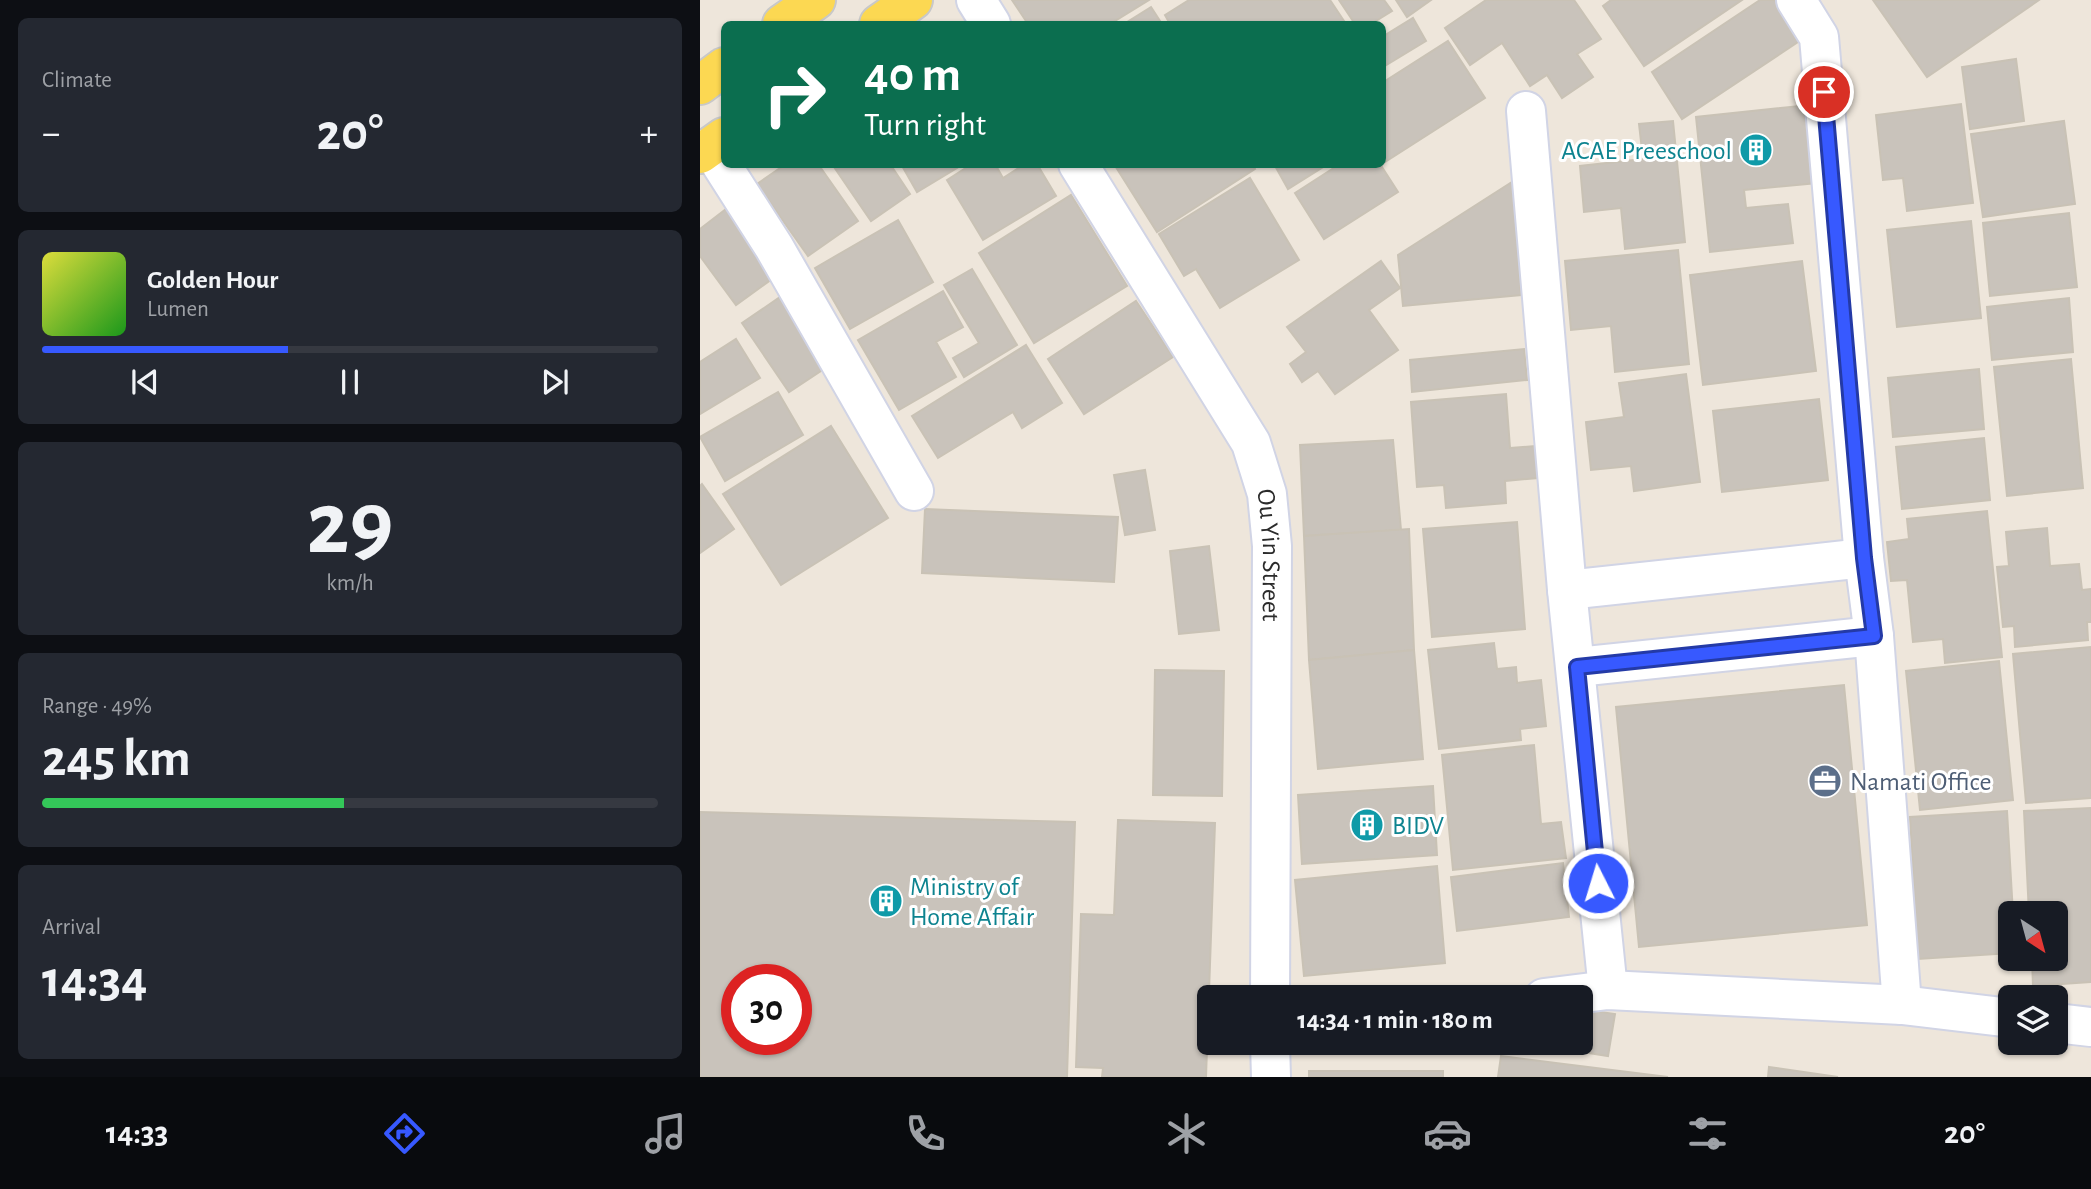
<!DOCTYPE html>
<meta charset="utf-8">
<style>
body{margin:0;font-family:"Alegreya Sans",sans-serif;background:#242831;color:#f1f3f6;height:100vh;display:flex;flex-direction:column;font-size:26px;white-space:nowrap}
*{box-sizing:border-box;margin:0}
p{font-size:23px;color:#9ea1a6}
.icon{flex:none;width:38px;height:38px;fill:none;stroke:currentColor;stroke-width:2;stroke-linecap:round;stroke-linejoin:round}
.map{position:relative;flex:1;overflow:hidden}
.sheet{display:flex;flex-direction:column;gap:18px;padding:18px;background:#0d0f14;width:700px}
.sheet>*{flex:none}
.guide{position:absolute;left:21px;top:21px;width:665px;height:147px;border-radius:10px;box-shadow:0 2px 5px #0004;background:#0b6e4f;color:#fff;overflow:hidden}
.needle{width:46px;rotate:144deg}
.buttons{position:absolute;left:1298px;top:901px;display:grid;gap:14px}
.buttons a{display:grid;place-items:center;width:70px;height:70px;border-radius:10px;background:#171b24;box-shadow:0 2px 5px #0004;font-size:35px}
.speed{position:absolute;left:21px;top:964px;display:flex;gap:14px;font-size:35px;font-weight:700;text-align:center}
.speed>*{display:grid;place-content:center;width:91px;height:91px;border-radius:50%;background:#171b24;box-shadow:0 2px 5px #0004;line-height:1}
.speed .limit{border:10px solid #d22;background:#fff;color:#111}
.pin{position:absolute;display:grid;place-items:center;width:60px;height:60px;color:#fff;margin:-30px;border:4px solid #fff;border-radius:50%;box-shadow:0 2px 7px #0007}
.me{position:absolute;width:77px;margin:-38px;rotate:355deg;stroke-linejoin:round;filter:drop-shadow(0 0 5px #0008)}
.turn{display:flex;align-items:center;gap:24px;height:147px;padding:0 28px;font-size:32px}
.turn .icon{width:91px;height:91px;stroke-width:2.5}
.turn b{display:block;font-size:49px;line-height:60px}
.big{font-size:52px;font-weight:700;line-height:1.1}
.sheet .widget{flex:1;display:flex;flex-direction:column;justify-content:center;gap:10px;min-width:0;padding:0 24px;border-radius:10px;background:#242831}
.sheet .dial{align-items:center;gap:0}
.dial b{font-size:91px;line-height:1}
.song{display:flex;align-items:center;gap:21px}
.cover{width:84px;height:84px;border-radius:10px;background:linear-gradient(135deg,hsl(60 70% 55%),hsl(120 70% 35%))}
.played{height:7px;border-radius:4px;background:linear-gradient(90deg,#3759ff 40%,#363941 40%)}
.keys{display:flex;justify-content:space-around;direction:ltr}
.heat{display:flex;justify-content:space-between;align-items:center;font-size:38px;direction:ltr}
.charge{height:10px;border-radius:5px;background:linear-gradient(90deg,#34c759 49%,#363941 0)}
.trip{position:absolute;left:497px;top:985px;width:396px;height:70px;border-radius:10px;background:#171b24;box-shadow:0 2px 5px #0004;font-weight:700;line-height:70px;text-align:center}
.dock{display:flex;height:112px;justify-content:space-around;align-items:center;background:#090b0e;color:#9ea1a6}
.dock .icon{width:49px;height:49px}
.dock .on{color:#3759ff}
.dock b{font-size:32px;color:#f1f3f6}
main{display:flex;flex:1;min-height:0}
.map>svg:first-child{display:block}
</style>
<main>
<section class="sheet">
<div class="widget"><p>Climate</p>
<div class="heat"><a>−</a><b class="big">20°</b><a>+</a></div>
</div>
<div class="widget">
<div class="song"><i class="cover"></i><div><b>Golden Hour</b><p>Lumen</p></div></div>
<div class="played"></div>
<div class="keys"><svg class="icon" aria-label="previous" viewBox="0 0 24 24"><path d="M18 5L8 12l10 7zM5 5v14"/></svg><svg class="icon" aria-label="pause" viewBox="0 0 24 24"><path d="M8 5v14M16 5v14"/></svg><svg class="icon" aria-label="next" viewBox="0 0 24 24"><path d="M6 5l10 7-10 7zM19 5v14"/></svg></div>
</div>
<div class="widget dial"><b>29</b><p>km/h</p></div>
<div class="widget"><p>Range · 49%</p><b class="big">245 km</b><div class="charge"></div></div>
<div class="widget"><p>Arrival</p><b class="big">14:34</b></div>
</section>
<div class="map">
<svg width="1391" height="1077" viewBox="0 0 1391 1077">
<rect width="100%" height="100%" fill="#eee6db"/>
<!-- building -->
<g fill="#c9c3bb" stroke="#c9c2b5" stroke-width="2" fill-rule="evenodd">
<path d="M312,0h137l-39,24h-82z"/>
<path d="M489,0h141l16,24h-176l-5,-9z"/>
<path d="M639,0h45l8,11 -21,13h-16z"/>
<path d="M696,0h35l-24,17z"/>
<path d="M786,0h88l27,39 -24,15 16,23 -31,21 -15,-23 -17,11 -28,-43 -32,22 -25,-37z"/>
<path d="M911,0h131l-98,66 -41,-60z"/>
<path d="M1060,0h15l26,40 -119,79 -30,-47z"/>
<path d="M1173,0h166l-112,77z"/>
<path d="M451,7l11,17h-38z"/>
<path d="M713,18l13,23 -43,26 -1,-30z"/>
<path d="M748,41l37,57 -100,64 -3,-79z"/>
<path d="M1316,59l8,62 -54,8 -8,-62z"/>
<path d="M1261,104l12,99 -66,8 -4,-33 -20,2 -7,-65z"/>
<path d="M1109,105l8,78 -73,7 2,18 42,-4 5,39 -83,9 -14,-135z"/>
<path d="M973,121l12,121 -60,7 -4,-41 -37,4 -4,-46 63,-7 -4,-35z"/>
<path d="M1364,121l11,83 -92,13 -12,-83z"/>
<path d="M86,164h32l40,57 -50,35 -51,-72z"/>
<path d="M132,164h58l20,30 -39,27z"/>
<path d="M201,164h53l3,4 -40,24z"/>
<path d="M272,164h23l8,14 22,-14h12l19,32 -73,44 -36,-60z"/>
<path d="M414,164h138l3,5 -98,63z"/>
<path d="M574,164h54l-40,25z"/>
<path d="M640,164h40l18,28 -74,47 -29,-46z"/>
<path d="M550,178l49,82 -79,48 -24,-39 -12,7 -25,-42z"/>
<path d="M812,182l9,113 -118,11 -5,-51z"/>
<path d="M371,195l56,91 -93,57 -55,-90z"/>
<path d="M30,206l49,68 -43,31 -36,-49v-27z"/>
<path d="M1369,213l8,74 -87,9 -7,-73z"/>
<path d="M198,220l35,62 -83,47 -35,-61z"/>
<path d="M1271,221l10,97 -84,9 -10,-97z"/>
<path d="M978,250l11,114 -74,8 -4,-46 -40,4 -6,-69z"/>
<path d="M681,261l19,27 -31,22 29,40 -63,44 -17,-23 -16,11 -12,-18 16,-12 -19,-25z"/>
<path d="M1102,261l14,110 -113,14 -13,-110z"/>
<path d="M272,269l45,76 -53,32 -11,-19 26,-15 -35,-58z"/>
<path d="M243,291l20,36 -27,15 20,35 -57,33 -41,-70z"/>
<path d="M83,295l47,70 -41,27 -47,-69z"/>
<path d="M1369,298l4,54 -81,8 -5,-53z"/>
<path d="M436,301l37,56 -89,57 -36,-55z"/>
<path d="M36,339l24,39 -60,36v-52z"/>
<path d="M326,345l36,58 -40,25 -9,-16 -75,46 -26,-42z"/>
<path d="M824,349l3,31 -115,12 -2,-32z"/>
<path d="M1371,359l12,129 -76,8 -13,-129z"/>
<path d="M1279,369l5,60 -91,8 -5,-59z"/>
<path d="M986,374l14,108 -66,9 -3,-25 -40,4 -5,-48 38,-5 -5,-34z"/>
<path d="M78,392l25,43 -78,46 -25,-44z"/>
<path d="M806,394l4,54 25,-2 3,32 -33,3 1,22 -60,5 -2,-23 -27,2 -6,-85z"/>
<path d="M1119,399l9,81 -106,12 -9,-81z"/>
<path d="M131,426l57,92 -107,67 -58,-91z"/>
<path d="M1284,438l6,62 -88,9 -6,-62z"/>
<path d="M693,440l8,90 -97,6 -4,-91z"/>
<path d="M445,470l10,60 -30,5 -11,-60z"/>
<path d="M2,484l32,45 -34,24v-67z"/>
<path d="M225,509l193,8 -4,65 -192,-9z"/>
<path d="M1287,511l15,146 -57,6 -2,-24 -30,3 -6,-62 -16,1 -4,-39 22,-3 -2,-20z"/>
<path d="M817,522l8,107 -93,8 -9,-108z"/>
<path d="M1347,528l3,38 29,-2 3,26 9,-1v33h-4l1,18 -73,7 -1,-21 -11,1 -6,-60 12,-1 -3,-34z"/>
<path d="M709,529l5,121 -105,10 -5,-124z"/>
<path d="M509,546l10,84 -40,4 -9,-83z"/>
<path d="M794,643l3,26 19,-2 1,16 24,-3 5,46 -26,3 1,11 -82,9 -11,-99z"/>
<path d="M1391,647v151l-65,5 -13,-149z"/>
<path d="M714,650l9,109 -105,10 -9,-109z"/>
<path d="M1299,661l14,139 -93,10 -14,-139z"/>
<path d="M455,670l69,1 -2,125 -69,-1z"/>
<path d="M1144,685l23,240 -228,22 -23,-240z"/>
<path d="M834,745l7,79 20,-2 5,36 -113,12 -11,-115z"/>
<path d="M733,786l4,69 -135,9 -4,-69z"/>
<path d="M1391,808v174l-58,4 -1,-27h24v-45h-27l-5,-103z"/>
<path d="M1307,811l6,103h-2v39l-93,6 -8,-142z"/>
<path d="M0,812l375,10 -8,255h-367zM37,980h59v60h-59z"/>
<path d="M418,820l97,3 -9,254h-104l1,-9 -27,-1 5,-153 33,1z"/>
<path d="M863,863l6,54 -112,14 -6,-54z"/>
<path d="M737,866l8,97 -141,13 -9,-96z"/>
<path d="M880,1009l35,5 -7,42 -58,-9v-4h30z"/>
<path d="M801,1056l167,21h-170z"/>
<path d="M1069,1067l69,10h-70z"/>
<rect x="609" y="1071" width="134" height="6"/>
</g>
<g fill="none" stroke-linecap="round" stroke-linejoin="round">
<defs>
<g id="minor">
<path d="M276,0l15,24"/>
<path d="M1096,0l23,37 45,521 10,78 28,369"/>
<path d="M826,111l41,479 41,400"/>
<path d="M10,147l64,100 140,244"/>
<path id="s1" d="M378,164l173,279 16,51 5,52 -2,452"/>
<path d="M867,590l297,-32"/>
<path d="M877,667l297,-31"/>
<path d="M844,998l64,-8 294,15 109,13"/>
<path d="M1356,1023l35,4"/>
<path d="M570,1043l1,34"/>
</g>
<g id="primary">
<path d="M82,24l34,-24"/>
<path d="M179,24l34,-24"/>
<path d="M0,85l24,-18"/>
<path d="M0,154l24,-17"/>
</g>
</defs>
<!-- minor casing -->
<use href="#minor" stroke="#d1d4e5" stroke-width="42"/>
<!-- primary casing -->
<use href="#primary" stroke="#c8c8c8" stroke-width="42"/>
<!-- minor -->
<use href="#minor" stroke="#fff" stroke-width="38"/>
<!-- primary -->
<use href="#primary" stroke="#fcd852" stroke-width="38"/>
</g>
<g fill="none" stroke-linecap="round" stroke-linejoin="round">
<defs>
<path id="route" d="M898,883l-21,-216 297,-31 -10,-78 -40,-466"/>
</defs>
<!-- route casing -->
<use href="#route" stroke="#243aa6" stroke-width="18"/>
<!-- route -->
<use href="#route" stroke="#3759ff" stroke-width="12"/>
</g>
<!-- icons -->
<defs>
<symbol id="building-disc" viewBox="-11 -11 22 22"><circle r="9.5" fill="#0f9aa8" stroke="#fff"/><path d="M-4-6H4V6H1V3H-1V6H-4ZM-2.5-4.3h1.7v1.8h-1.7ZM.8-4.3h1.7v1.8H.8ZM-2.5-1h1.7V.8h-1.7ZM.8-1h1.7V.8H.8Z" fill="#fff"/></symbol>
<symbol id="office-disc" viewBox="-11 -11 22 22"><circle r="9.5" fill="#5c6f8a" stroke="#fff"/><path d="M-6-3h4V-5.5h4V-3h4V5H-6ZM-1-4.5V-3h2v-1.5ZM-6 0V1H6V0Z" fill="#fff"/></symbol>
</defs>
<g fill-rule="evenodd">
<use href="#building-disc" x="1037" y="131" width="38" height="38"/>
<use href="#office-disc" x="1106" y="762" width="38" height="38"/>
<use href="#building-disc" x="648" y="806" width="38" height="38"/>
<use href="#building-disc" x="167" y="882" width="38" height="38"/>
</g>
<g text-anchor="middle" stroke-width="6" stroke-linejoin="round" paint-order="stroke">
<!-- culture labels -->
<g font-size="26" fill="#0d838f" stroke="#fff" text-anchor="start">
<text x="1032" y="159" text-anchor="end">ACAE Preeschool</text>
<text x="692" y="834">BIDV</text>
<text x="210" y="895">Ministry of<tspan x="210" dy="30">Home Affair</tspan></text>
</g>
<!-- street labels -->
<g font-size="26" fill="#2b2b2b" stroke="#fff">
<text dy="9" stroke="none"><textPath href="#s1" startOffset="443">Ou Yin Street</textPath></text>
</g>
<!-- service labels -->
<g font-size="26" fill="#4e5e75" stroke="#fff" text-anchor="start">
<text x="1150" y="790">Namati Office</text>
</g>
</g>
</svg>
<div class="buttons">
<a><svg class="needle" viewBox="-14 -14 28 28"><path d="M0-13l5 13h-10z" fill="#e53935"/><path d="M0 13l5-13h-10z" fill="#9ea1a6"/></svg></a>
<a><svg class="icon" aria-label="layers" viewBox="0 0 24 24"><path d="M12 4l9 5-9 5-9-5zM3 14l9 5 9-5"/></svg></a>
</div>
<div class="speed"><div class="limit">30</div></div>
<div class="pin" style="left:1124px;top:92px;background:#d93025"><svg class="icon" aria-label="arrive" viewBox="0 0 24 24"><path d="M6 21V4h12l-3 4 3 4H6"/></svg></div>
<svg class="me" style="left:898px;top:883px" viewBox="-20 -20 40 40"><circle r="17" fill="#3759ff" stroke="#fff" stroke-width="3"/><path d="M0-11L8 9 0 5-8 9z" fill="#fff"/></svg>
<div class="trip">14:34 · 1 min · 180 m</div>
<div class="guide">
<div class="turn"><svg class="icon" aria-label="right" viewBox="0 0 24 24"><path d="M7 20v-9h11M14 6l5 5-5 5"/></svg><div><b>40 m</b>Turn right</div></div>
</div>
</div>
</main>
<nav class="dock">
<b>14:33</b>
<svg class="icon on" aria-label="directions" viewBox="0 0 24 24"><path d="M12 3l9 9-9 9-9-9zM9 14v-3h6M13 9l2 2-2 2"/></svg>
<svg class="icon" aria-label="music" viewBox="0 0 24 24"><path d="M9 18V5l10-2v13"/><circle cx="6" cy="18" r="3"/><circle cx="16" cy="16" r="3"/></svg>
<svg class="icon" aria-label="phone" viewBox="0 0 24 24"><path d="M5 4h4l2 5-3 2q2 4 5 5l2-3 5 2v4C11 20 4 13 5 4z"/></svg>
<svg class="icon" aria-label="climate" viewBox="0 0 24 24"><path d="M12 3v18M4 7l16 10M4 17L20 7"/></svg>
<svg class="icon" aria-label="car" viewBox="0 0 24 24"><path d="M5 17H2v-5l4-1 3-4h7l3 4 3 1v5h-3M9 17h6M6 11h13"/><circle cx="7" cy="17" r="2"/><circle cx="17" cy="17" r="2"/></svg>
<svg class="icon" aria-label="filters" viewBox="0 0 24 24"><path d="M4 7h16M4 17h16"/><circle cx="9" cy="7" r="2"/><circle cx="15" cy="17" r="2"/></svg>
<b>20°</b>
</nav>
